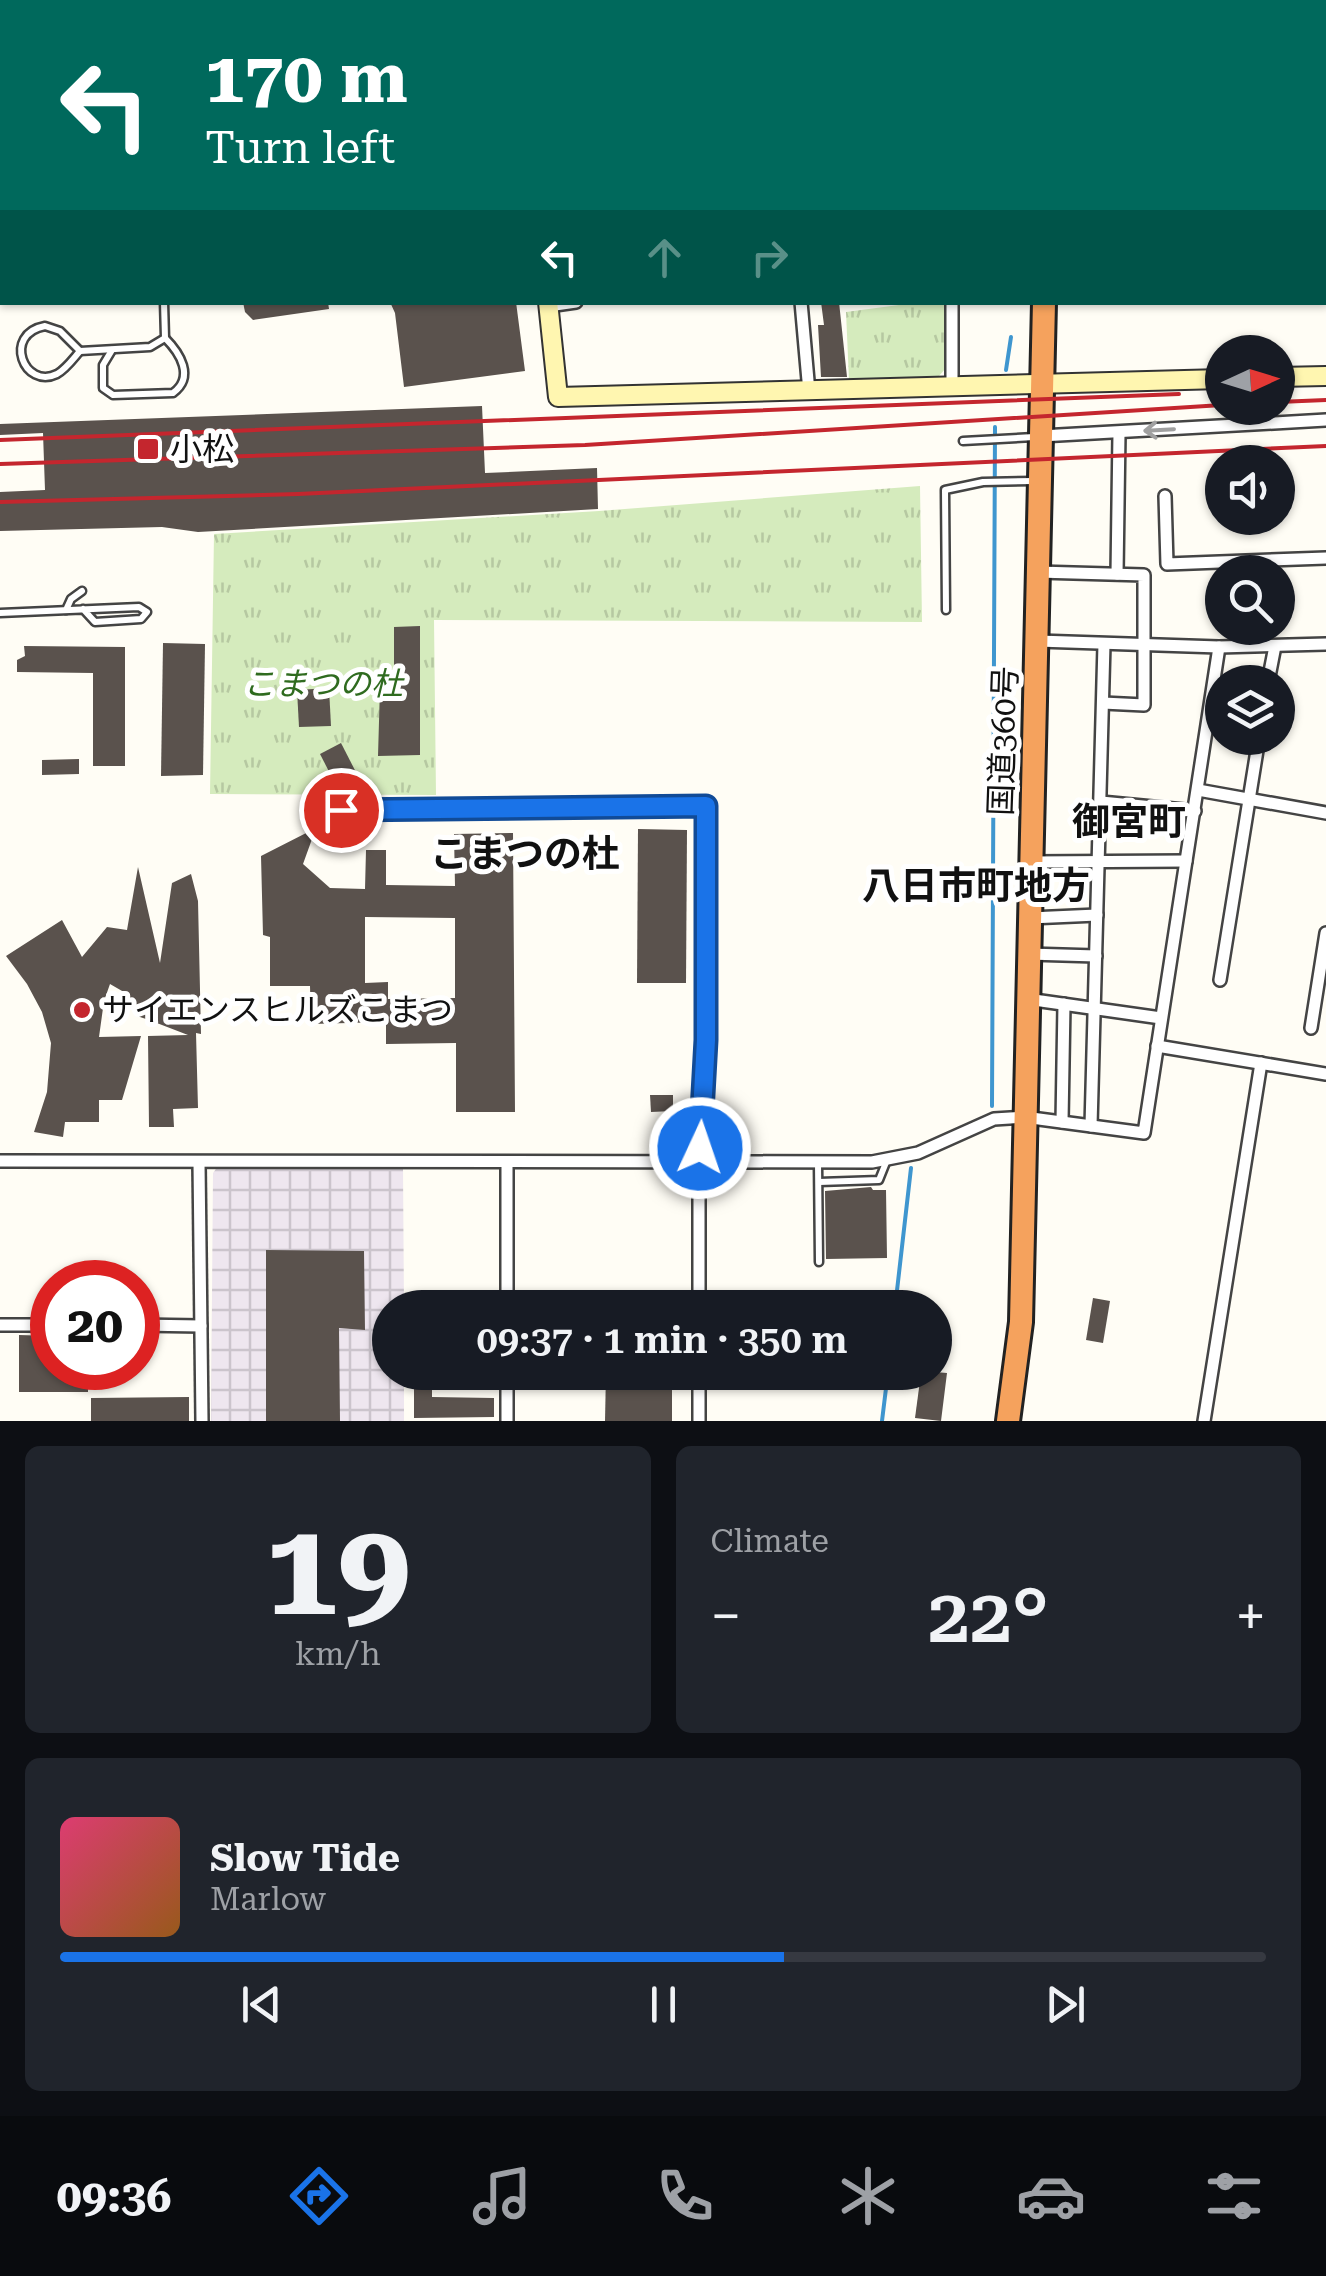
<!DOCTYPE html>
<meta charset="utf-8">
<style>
body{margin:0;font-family:"Roboto Serif","Noto Sans JP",serif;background:#20242c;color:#f1f3f6;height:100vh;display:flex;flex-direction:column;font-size:38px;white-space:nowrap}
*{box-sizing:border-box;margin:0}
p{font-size:32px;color:#9ea1a6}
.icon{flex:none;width:55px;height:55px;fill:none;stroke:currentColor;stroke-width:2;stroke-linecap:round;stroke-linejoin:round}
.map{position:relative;height:1421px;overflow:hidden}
.sheet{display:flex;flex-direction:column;gap:25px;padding:25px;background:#0d0f14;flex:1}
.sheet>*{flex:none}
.top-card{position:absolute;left:0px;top:0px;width:1328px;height:305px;box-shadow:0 2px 8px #0004;background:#00695c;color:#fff;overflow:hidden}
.needle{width:65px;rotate:86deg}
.tools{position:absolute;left:1205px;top:335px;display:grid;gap:20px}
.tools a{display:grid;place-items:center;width:90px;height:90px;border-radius:50%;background:#171b24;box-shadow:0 2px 8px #0004;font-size:50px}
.speed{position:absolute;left:30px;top:1260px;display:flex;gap:20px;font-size:50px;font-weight:700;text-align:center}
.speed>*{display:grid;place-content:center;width:130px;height:130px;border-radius:50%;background:#171b24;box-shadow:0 2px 8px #0004;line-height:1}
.speed .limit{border:15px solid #d22;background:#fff;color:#111}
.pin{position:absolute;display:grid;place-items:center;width:85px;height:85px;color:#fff;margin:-42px;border:5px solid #fff;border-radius:50%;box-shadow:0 2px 10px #0007}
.me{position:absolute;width:110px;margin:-55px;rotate:3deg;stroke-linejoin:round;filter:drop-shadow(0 0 8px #0008)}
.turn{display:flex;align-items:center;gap:35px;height:210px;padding:0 40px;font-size:45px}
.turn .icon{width:130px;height:130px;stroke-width:2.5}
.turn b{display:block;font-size:70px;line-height:85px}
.lanes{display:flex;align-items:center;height:95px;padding:0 40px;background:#0003;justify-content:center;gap:50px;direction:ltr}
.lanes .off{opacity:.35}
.big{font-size:75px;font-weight:600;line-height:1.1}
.sheet .tile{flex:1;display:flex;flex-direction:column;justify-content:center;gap:15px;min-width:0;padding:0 35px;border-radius:15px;background:#20242c}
.sheet .dial{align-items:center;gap:0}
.dial b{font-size:130px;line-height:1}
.song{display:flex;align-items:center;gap:30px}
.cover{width:120px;height:120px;border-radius:15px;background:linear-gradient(135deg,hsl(340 70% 55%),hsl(30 70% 35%))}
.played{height:10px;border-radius:5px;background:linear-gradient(90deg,#1a73e8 60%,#363941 60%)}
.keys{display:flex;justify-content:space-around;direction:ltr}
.heat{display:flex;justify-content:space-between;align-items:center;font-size:55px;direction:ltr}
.sheet .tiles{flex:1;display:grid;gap:25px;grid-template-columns:1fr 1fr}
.tile:last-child{grid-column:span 2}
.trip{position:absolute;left:372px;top:1290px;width:580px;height:100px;border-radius:50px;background:#171b24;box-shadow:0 2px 8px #0004;font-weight:600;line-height:100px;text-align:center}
.menu{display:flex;height:160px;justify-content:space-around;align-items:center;background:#090b0e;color:#9ea1a6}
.menu .icon{width:70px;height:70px}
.menu .active{color:#1a73e8}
.menu b{font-size:45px;color:#f1f3f6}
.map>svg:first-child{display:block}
</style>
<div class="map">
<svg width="1326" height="1421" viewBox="0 0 1326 1421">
<defs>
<pattern id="industrial-grid" width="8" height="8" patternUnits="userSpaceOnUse" patternTransform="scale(2.5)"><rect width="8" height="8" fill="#eee6ef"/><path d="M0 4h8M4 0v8" fill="none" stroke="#cbc4cc"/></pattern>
<pattern id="park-tufts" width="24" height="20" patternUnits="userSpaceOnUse" patternTransform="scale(2.5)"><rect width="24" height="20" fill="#d5ebbd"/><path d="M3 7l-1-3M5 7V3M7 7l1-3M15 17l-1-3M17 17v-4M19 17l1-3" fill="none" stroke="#b6c8a1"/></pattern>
</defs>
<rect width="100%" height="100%" fill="#fffdf5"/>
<!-- industrial -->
<path fill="url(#industrial-grid)" d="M218,1166l185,2 1,139 -14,1v64l14,1v48h-193l2,-248z"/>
<!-- park -->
<g fill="url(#park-tufts)">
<path d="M914,303h34l-3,66 -6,7 -90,4 -3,-68z"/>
<path d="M920,486l2,136 -488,-2 2,175 -226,-1 4,-260 385,-23z"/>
</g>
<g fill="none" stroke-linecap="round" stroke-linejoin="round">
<!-- stream -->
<g stroke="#3f96cf" stroke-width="4">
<path d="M1018,0v2"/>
<path d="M1006,370l5,-33"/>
<path d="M992,1106l3,-679"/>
<path d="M895,1308l16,-140"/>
<path d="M882,1421l6,-49"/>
</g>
</g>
<!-- building -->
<g fill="#5a524d" fill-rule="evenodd">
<path d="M243,302h85l1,7 -76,11 -8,-8z"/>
<path d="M390,302h126l9,69 -121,16 -9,-74z"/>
<path d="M821,302h18l8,75h-26l-3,-52h6z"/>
<path d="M482,406l3,67 112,-5 1,41 -400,23 -36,-5 -162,4v-39l45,-2 -2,-57 -43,2v-11z"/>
<path d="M420,626v129l-42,1 2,-69h14v-60z"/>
<path d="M163,643l42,1 -2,131 -42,1z"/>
<path d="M24,646l101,1v119h-32v-93l-76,-1v-12l8,-4z"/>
<path d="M329,688l2,38 -32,1 -2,-37z"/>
<path d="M341,743l20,39 -21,11 -20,-39z"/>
<path d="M79,759v15l-37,1v-15z"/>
<path d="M316,828l-13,36 27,24 35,1 1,-39h20v35l69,1 -1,-52 59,-1 2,279h-59v-69l-70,1v-22l-75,2 -1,-38h-40v-49l-7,-2 -2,-79zM365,917l90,1v80l-67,1v-17l-23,1z"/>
<path d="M638,829l49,1 -1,153h-49z"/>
<path d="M138,867l22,96 12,-80 19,-9 7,27 3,133 -5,-1 2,75 -25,1 1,18h-25l-1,-91 40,-1 -39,-15v-6l-3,5 -9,-3 -8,-21 -19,-11 -6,17 -5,36 42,-1 -19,64h-23v22h-34l-2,15 -29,-5 13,-40 4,-49 -9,-31 -15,-28 -21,-28 56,-36 20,37 25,-30 20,3z"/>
<path d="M650,1095h23v16l-22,1z"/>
<path d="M871,1187l2,3h13l1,68 -61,1 -1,-68z"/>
<path d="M266,1250l98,1 1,79 -26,-2 1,93h-74z"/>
<path d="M1093,1298l17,3 -7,42 -17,-3z"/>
<path d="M19,1335l33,1v32h36v24h-69z"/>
<path d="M414,1372h18v25l62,1v19l-80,1z"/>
<path d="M606,1372h66v49h-67z"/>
<path d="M935,1372l12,1 -6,48 -26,-3 6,-45z"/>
<path d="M189,1397v24h-98v-23z"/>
</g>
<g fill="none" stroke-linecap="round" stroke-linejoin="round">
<defs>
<g id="lane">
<path d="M45,326l15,5 20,20c-7,8 -14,18 -23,23 -33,16 -55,-40 -12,-48z"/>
<path d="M112,350l-9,15v23l10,7 60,-2c22,-16 7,-40 -8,-55"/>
<path d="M80,351l70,-4 15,-9 -1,-36"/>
<path d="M963,441l71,-4"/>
<path d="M66,610l5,-11 11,-8"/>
<path d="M946,610l-1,-120 38,-8 51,-1"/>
<path d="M0,613l139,-6 8,5 -6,7 -46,3 -12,-13"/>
<path d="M341,810l364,-5 1,235 -7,121"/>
<path d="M818,1163l1,99"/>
<path d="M819,1182l60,-2 8,-20"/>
</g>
<g id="street">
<path d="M515,0v2"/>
<path d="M775,0v2"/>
<path d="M0,142h2"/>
<path d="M1325,155h1"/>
<path d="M1325,293h1"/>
<path d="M801,302l8,90"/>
<path d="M548,306l28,-4"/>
<path d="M952,388v-86"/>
<path d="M1041,436l285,-16"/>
<path d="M1165,496l2,68 159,-6"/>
<path d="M1038,572l106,3v130l-41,-2"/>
<path d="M1117,574l2,-141"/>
<path d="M1038,641l181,6 107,-3"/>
<path d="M1268,682l7,-36"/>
<path d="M1198,790l128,23"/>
<path d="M1101,802l94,9"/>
<path d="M1031,862l155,-1"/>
<path d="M1030,918l67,-3"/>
<path d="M1029,954l67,2"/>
<path d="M1220,980l39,-242"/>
<path d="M1027,999l134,19"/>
<path d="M1311,1028l15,-95"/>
<path d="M1157,1046l169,28"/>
<path d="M1062,1122l2,-118"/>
<path d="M1091,1126l13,-482"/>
<path d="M0,1161l872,1 46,-9 76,-34 30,-2 120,16 75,-486"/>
<path d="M199,1163l3,258"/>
<path d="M507,1163v145"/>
<path d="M699,1308v-146"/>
<path d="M0,1325h52"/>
<path d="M138,1325l63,1"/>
<path d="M507,1372v49"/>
<path d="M699,1421v-49"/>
<path d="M1204,1421l57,-358"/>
</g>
<g id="secondary">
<path d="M175,0v2"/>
<path d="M1325,58h1"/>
<path d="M548,302l10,95 664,-18"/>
<path d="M1278,377l48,-1"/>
</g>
<path id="primary" d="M0,276h2"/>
<g id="highway">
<path d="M1053,2v-2"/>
<path d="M1008,1421l13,-99 23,-1020"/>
</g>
</defs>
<!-- lane casing -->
<use href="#lane" stroke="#444" stroke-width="11"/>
<!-- street casing -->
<use href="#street" stroke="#444" stroke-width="16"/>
<!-- secondary casing -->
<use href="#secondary" stroke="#333" stroke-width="22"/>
<!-- primary casing -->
<use href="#primary" stroke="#222" stroke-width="25"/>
<!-- highway casing -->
<use href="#highway" stroke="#222" stroke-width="28"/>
<!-- lane -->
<use href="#lane" stroke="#fff" stroke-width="6"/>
<!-- street -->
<use href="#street" stroke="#fff" stroke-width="11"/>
<!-- secondary -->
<use href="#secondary" stroke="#fff6b0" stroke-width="18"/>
<!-- primary -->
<use href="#primary" stroke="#f9d66b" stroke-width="20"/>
<!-- highway -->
<use href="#highway" stroke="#f5a25d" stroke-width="22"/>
<!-- rail -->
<g stroke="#c4262e" stroke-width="4">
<path d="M1278,402l48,-2"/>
<path d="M0,440l1179,-46"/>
<path d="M0,464l585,-19 637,-40"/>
<path d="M0,502l298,-8 1028,-48"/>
</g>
</g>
<!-- one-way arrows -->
<defs><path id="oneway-shaft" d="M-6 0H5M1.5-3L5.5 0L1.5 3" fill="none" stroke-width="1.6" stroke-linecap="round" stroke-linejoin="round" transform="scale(2.5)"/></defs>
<use stroke="#a0a0a0" href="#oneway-shaft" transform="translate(1159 430) rotate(177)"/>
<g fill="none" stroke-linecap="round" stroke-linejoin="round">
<defs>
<path id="route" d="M341,810l365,-4v234l-6,108"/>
</defs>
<!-- route casing -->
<use href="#route" stroke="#114b97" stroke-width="25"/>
<!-- route -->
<use href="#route" stroke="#1a73e8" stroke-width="18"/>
</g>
<!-- markers -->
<g fill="#c4262e" stroke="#fff" stroke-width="4">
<rect x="136" y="437" width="24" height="24" rx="5"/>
<circle cx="82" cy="1010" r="10"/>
</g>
<g text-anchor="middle" stroke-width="10" stroke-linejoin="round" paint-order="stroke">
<!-- poi labels -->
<g font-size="32" fill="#111" stroke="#fff" text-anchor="start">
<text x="170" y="460">小松</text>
<text x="102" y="1021">サイエンスヒルズこまつ</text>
</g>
<!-- park labels -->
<g font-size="32" font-style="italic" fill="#2f6b1f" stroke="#fff">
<text x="323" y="695">こまつの杜</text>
</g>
<!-- street labels -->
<g font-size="32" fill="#111" stroke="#fff">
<text transform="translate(1003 741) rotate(-88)" y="11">国道360号</text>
</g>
<!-- quarter labels -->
<g font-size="38" font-weight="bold" fill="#111" stroke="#fff">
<text x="1129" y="835">御宮町</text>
<text x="525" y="867">こまつの杜</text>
<text x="976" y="899">八日市町地方</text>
</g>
</g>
</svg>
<div class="tools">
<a><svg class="needle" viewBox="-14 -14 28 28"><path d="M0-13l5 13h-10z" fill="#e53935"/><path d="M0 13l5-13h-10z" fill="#9ea1a6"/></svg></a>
<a><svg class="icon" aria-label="sound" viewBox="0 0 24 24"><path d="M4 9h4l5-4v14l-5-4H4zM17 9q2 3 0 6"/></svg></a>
<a><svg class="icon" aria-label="search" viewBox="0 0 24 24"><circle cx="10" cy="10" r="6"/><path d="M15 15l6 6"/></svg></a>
<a><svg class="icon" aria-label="layers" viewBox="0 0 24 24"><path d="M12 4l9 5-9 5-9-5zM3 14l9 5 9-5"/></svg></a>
</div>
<div class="speed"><div class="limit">20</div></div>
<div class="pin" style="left:341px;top:810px;background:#d93025"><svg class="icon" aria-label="arrive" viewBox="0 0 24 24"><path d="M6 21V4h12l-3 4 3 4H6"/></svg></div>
<svg class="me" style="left:700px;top:1148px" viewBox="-20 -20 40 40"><circle r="17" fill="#1a73e8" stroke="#fff" stroke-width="3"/><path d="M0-11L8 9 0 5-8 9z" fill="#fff"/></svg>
<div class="trip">09:37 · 1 min · 350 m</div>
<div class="top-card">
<div class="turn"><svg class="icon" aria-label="left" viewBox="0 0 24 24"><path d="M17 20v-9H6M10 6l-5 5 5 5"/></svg><div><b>170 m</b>Turn left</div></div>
<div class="lanes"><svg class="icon" aria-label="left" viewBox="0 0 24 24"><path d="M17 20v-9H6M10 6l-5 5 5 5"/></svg><svg class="icon off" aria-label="ahead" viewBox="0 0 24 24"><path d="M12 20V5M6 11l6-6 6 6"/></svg><svg class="icon off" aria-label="right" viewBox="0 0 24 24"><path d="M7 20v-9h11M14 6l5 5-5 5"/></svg></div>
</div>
</div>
<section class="sheet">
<div class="tiles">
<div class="tile dial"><b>19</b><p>km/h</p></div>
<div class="tile"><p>Climate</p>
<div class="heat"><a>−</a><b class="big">22°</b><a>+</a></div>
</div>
<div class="tile">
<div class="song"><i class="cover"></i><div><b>Slow Tide</b><p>Marlow</p></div></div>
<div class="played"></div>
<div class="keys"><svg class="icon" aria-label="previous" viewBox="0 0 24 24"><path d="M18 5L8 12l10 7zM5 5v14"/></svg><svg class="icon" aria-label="pause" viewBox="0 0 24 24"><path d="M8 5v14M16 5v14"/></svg><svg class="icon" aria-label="next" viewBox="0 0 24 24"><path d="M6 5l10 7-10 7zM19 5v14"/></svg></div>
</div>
</div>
</section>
<nav class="menu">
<b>09:36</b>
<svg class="icon active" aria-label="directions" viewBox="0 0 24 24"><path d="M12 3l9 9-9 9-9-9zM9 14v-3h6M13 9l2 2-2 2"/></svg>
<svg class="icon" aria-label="music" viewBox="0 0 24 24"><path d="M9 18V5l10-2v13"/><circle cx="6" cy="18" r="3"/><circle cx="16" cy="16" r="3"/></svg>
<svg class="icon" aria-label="phone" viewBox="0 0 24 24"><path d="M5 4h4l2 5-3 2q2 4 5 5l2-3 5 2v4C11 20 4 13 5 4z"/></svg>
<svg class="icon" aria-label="climate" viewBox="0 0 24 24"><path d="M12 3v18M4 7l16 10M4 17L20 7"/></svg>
<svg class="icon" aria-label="car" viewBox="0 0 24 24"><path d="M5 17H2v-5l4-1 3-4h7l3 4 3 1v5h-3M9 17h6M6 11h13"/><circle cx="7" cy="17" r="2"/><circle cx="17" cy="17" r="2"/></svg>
<svg class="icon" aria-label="filters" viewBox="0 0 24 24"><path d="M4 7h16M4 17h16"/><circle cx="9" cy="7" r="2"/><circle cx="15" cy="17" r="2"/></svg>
</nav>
